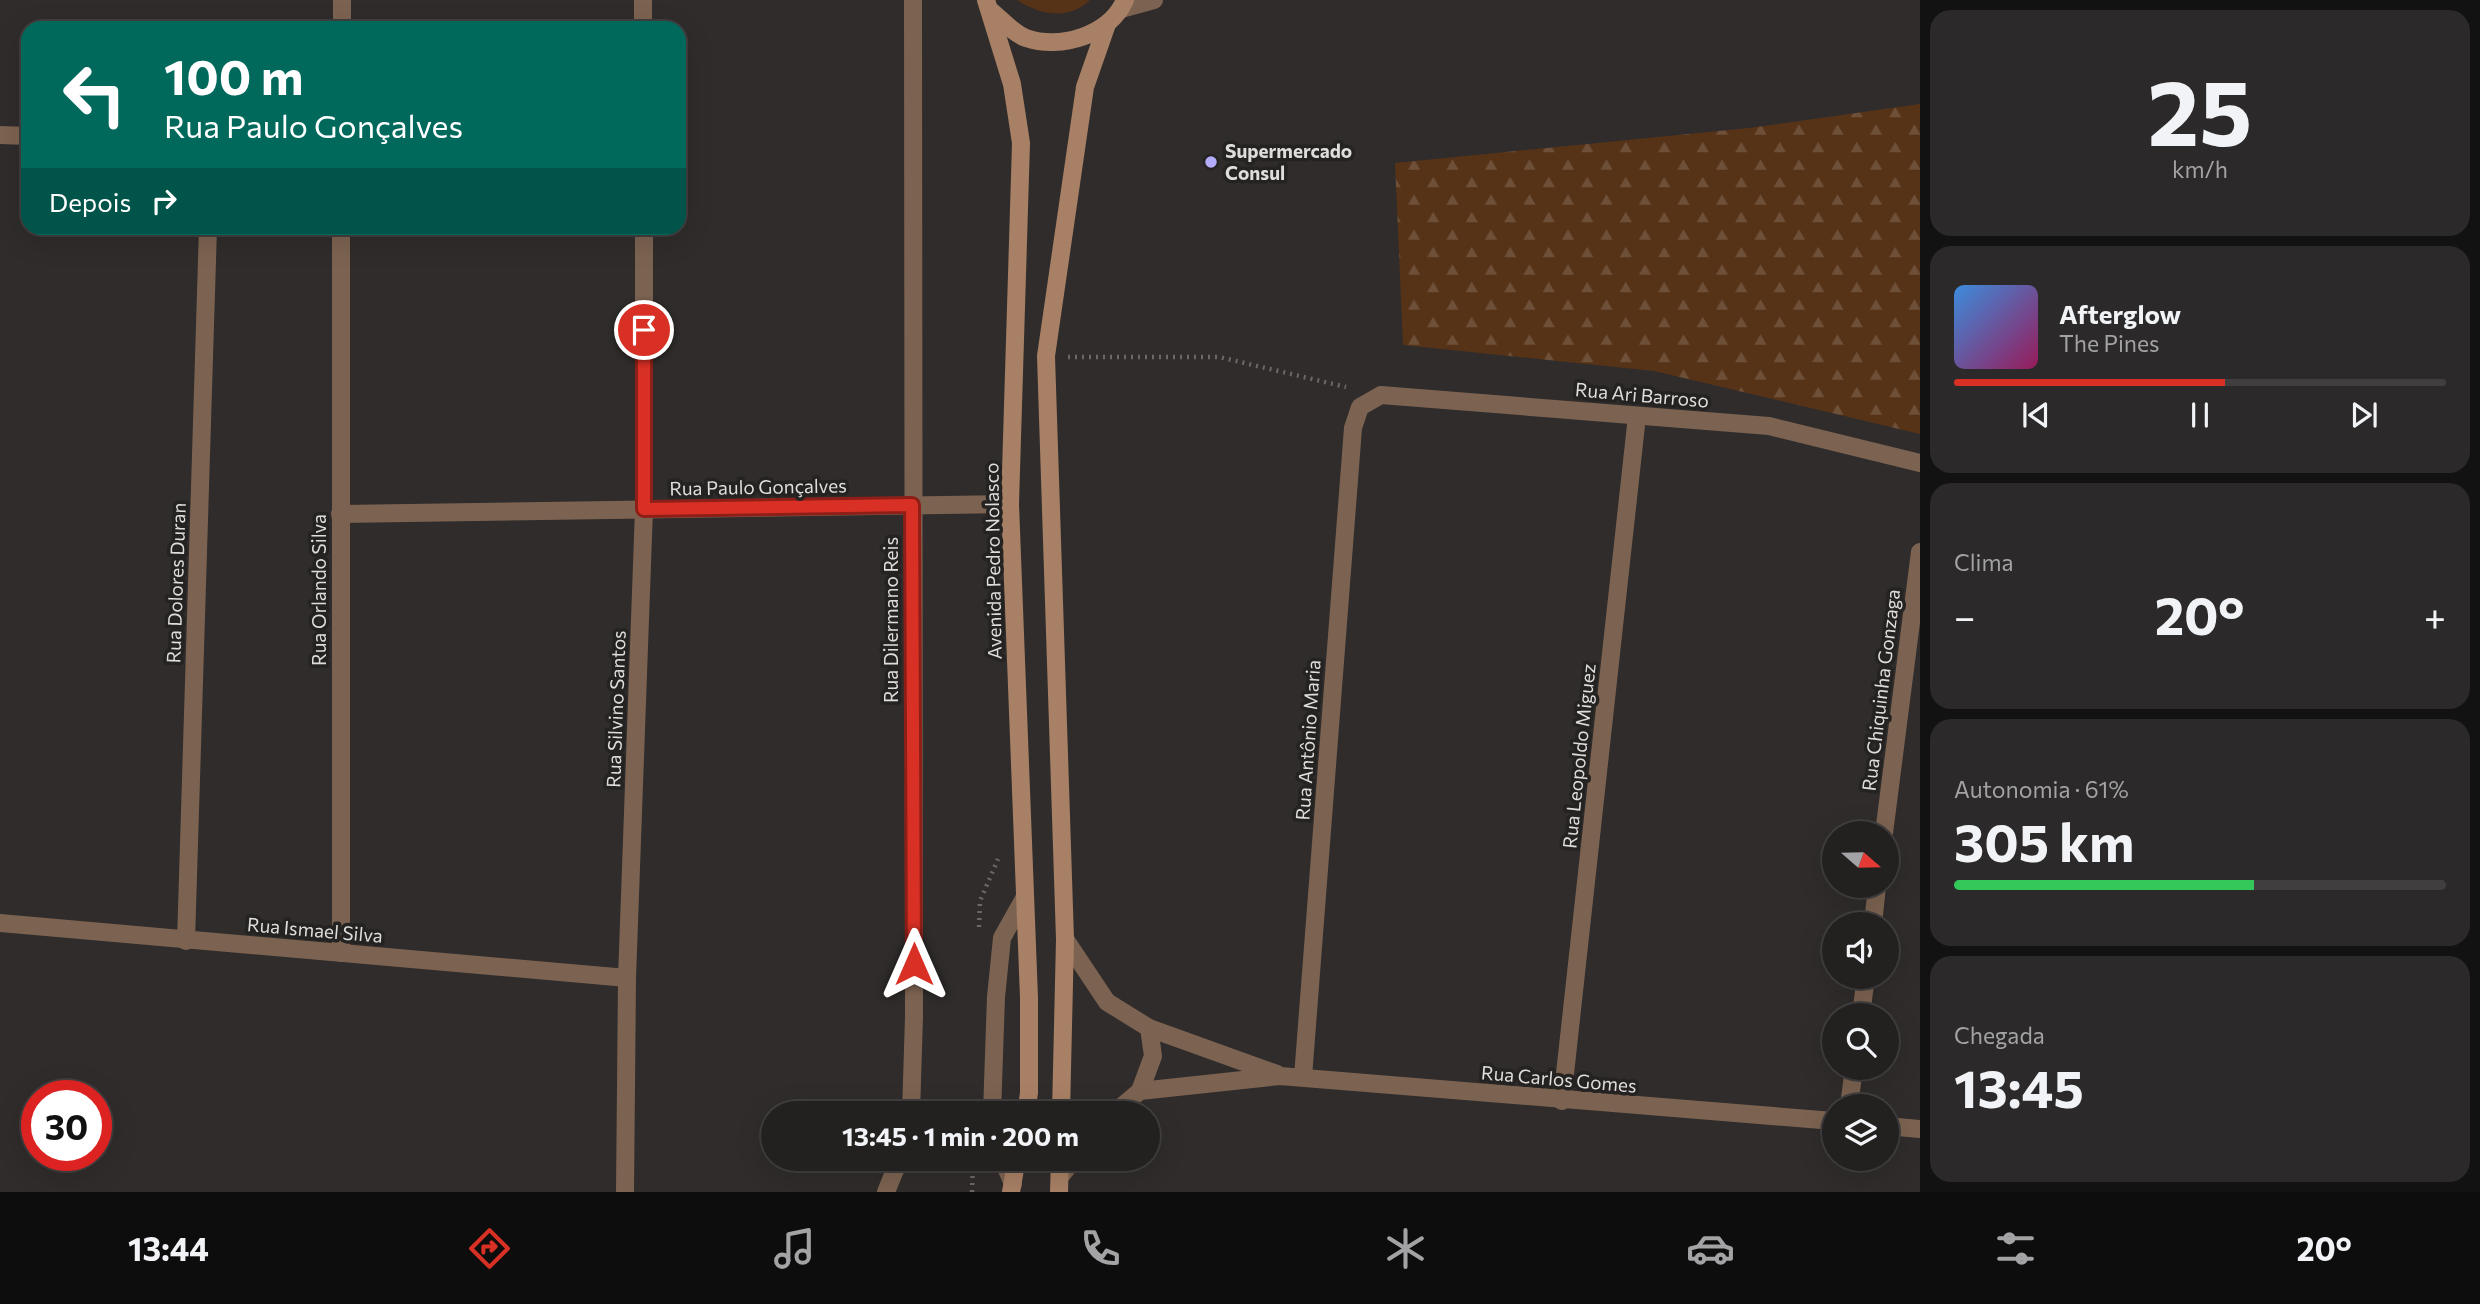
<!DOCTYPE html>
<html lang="pt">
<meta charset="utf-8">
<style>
body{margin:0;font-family:Commissioner,sans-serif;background:#2b2929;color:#f1f3f6;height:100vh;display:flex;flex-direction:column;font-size:26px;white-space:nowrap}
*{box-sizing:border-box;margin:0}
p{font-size:23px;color:#a3a3a5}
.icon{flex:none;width:38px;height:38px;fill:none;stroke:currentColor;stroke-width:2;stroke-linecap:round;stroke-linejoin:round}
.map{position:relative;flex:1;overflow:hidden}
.drawer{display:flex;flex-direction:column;gap:10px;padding:10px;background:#131212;width:560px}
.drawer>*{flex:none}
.banner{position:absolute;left:21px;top:21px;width:665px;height:214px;border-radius:21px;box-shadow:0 7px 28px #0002,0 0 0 2px #403e3e;background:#00695c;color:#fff;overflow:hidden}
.needle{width:46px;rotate:110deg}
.buttons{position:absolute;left:1822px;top:821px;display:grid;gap:14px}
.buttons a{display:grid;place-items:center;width:77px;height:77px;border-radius:50%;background:#232120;box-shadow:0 7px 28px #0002,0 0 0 2px #403e3e;font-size:35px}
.speed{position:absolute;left:21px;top:1080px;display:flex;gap:14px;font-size:35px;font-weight:700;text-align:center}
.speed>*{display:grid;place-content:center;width:91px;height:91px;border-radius:50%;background:#232120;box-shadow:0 7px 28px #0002,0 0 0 2px #403e3e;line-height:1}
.speed .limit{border:10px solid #d22;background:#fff;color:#111}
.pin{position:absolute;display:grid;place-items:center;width:60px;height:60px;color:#fff;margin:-30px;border:4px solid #fff;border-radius:50%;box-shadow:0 2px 7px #0007}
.me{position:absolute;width:77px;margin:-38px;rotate:0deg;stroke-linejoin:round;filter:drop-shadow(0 0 5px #0008)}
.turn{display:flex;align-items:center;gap:24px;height:147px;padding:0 28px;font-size:32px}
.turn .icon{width:91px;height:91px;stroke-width:2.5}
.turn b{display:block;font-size:49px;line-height:60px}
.then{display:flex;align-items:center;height:66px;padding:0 28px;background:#0003;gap:14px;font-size:26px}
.big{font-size:52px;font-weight:700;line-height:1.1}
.drawer .tile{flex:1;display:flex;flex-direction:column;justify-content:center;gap:10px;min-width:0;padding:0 24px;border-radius:21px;background:#2b2929}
.drawer .dial{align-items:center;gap:0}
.dial b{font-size:91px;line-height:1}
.song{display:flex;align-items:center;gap:21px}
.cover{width:84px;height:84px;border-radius:10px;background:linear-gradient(135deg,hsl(210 70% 55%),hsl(330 70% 35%))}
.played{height:7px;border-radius:4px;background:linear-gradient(90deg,#d93025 55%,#403e3e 55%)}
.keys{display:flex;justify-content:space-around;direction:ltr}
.heat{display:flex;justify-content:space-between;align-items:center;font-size:38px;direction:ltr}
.charge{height:10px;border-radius:5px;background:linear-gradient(90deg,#34c759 61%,#403e3e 0)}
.trip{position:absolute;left:761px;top:1101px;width:399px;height:70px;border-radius:35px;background:#232120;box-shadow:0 7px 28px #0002,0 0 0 2px #403e3e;font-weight:700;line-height:70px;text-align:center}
.tabs{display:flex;height:112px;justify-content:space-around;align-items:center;background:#0e0d0d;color:#a3a3a5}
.tabs .icon{width:49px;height:49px}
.tabs .on{color:#d93025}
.tabs b{font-size:32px;color:#f1f3f6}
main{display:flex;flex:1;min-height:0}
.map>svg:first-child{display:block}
</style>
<main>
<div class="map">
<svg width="1920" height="1192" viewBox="0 0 1920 1192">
<defs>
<pattern id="forest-firs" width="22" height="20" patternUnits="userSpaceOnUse" patternTransform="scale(1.75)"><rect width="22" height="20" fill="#563217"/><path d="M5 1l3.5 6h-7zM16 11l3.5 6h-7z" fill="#6e4f38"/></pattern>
</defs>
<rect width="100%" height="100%" fill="#2f2c2b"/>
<!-- green -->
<path fill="#563217" d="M1017,0h73c-21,21 -51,15 -73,0z"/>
<!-- forest -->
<path fill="url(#forest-firs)" d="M1920,104v330l-266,-63 -251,-26 -8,-182 354,-35z"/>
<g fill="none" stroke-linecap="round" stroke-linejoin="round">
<!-- path -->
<g stroke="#6b6968" stroke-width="4.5" stroke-dasharray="2 5" stroke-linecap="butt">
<path d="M1068,357h151l127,30"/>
<path d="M979,927l1,-26 18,-42"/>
<path d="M972,1192l1,-34"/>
</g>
<!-- minor -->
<g stroke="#7c6351" stroke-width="18">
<path d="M342,0v28"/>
<path d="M643,0v28"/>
<path d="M0,135l28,1"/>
<path d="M341,228v725"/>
<path d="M340,514l670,-10"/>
<path d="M1884,833l36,-281"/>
<path d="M0,923l627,55"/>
<path d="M1873,924l4,-38"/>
<path d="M1065,939l42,63 42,26 128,46"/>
<path d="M186,941l22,-713"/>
<path d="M1861,1015l5,-39"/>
<path d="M1303,1077l50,-649 7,-21 21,-12 388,31 151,37"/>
<path d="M1140,1091l13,-35 -4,-28"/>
<path d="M1562,1101l75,-685"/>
<path d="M1849,1106l5,-38"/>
<path d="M911,1113l3,-96 -1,-1017"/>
<path d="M992,1113l4,-116 6,-59 23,-41"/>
<path d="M1114,1113l26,-22 140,-15 554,45"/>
<path d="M1886,1126l34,3"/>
<path d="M1002,1158l11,26"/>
<path d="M1060,1177l15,-19"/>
<path d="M625,1192l2,-214 17,-469v-281"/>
<path d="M886,1192l14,-34"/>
</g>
<!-- tertiary -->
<path stroke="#7c6351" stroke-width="18" d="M1121,9l33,-9"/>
<!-- secondary -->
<g stroke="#a88065" stroke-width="18">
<path d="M986,0l26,84 9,59 -11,361 19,494v95l-3,20"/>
<path d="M991,11c10,8 23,23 35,27 35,12 84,-3 99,-38"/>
<path d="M1061,1113l4,-174 -19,-583 39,-269 22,-63"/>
<path d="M1011,1192l6,-34"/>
<path d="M1059,1192l1,-34"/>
</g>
</g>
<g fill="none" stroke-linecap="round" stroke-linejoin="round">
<defs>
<path id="route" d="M644,330v179l268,-4 2,459"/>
</defs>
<!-- route casing -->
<use href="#route" stroke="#8d1f18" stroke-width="18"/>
<!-- route -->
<use href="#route" stroke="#d93025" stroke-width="12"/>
</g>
<!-- markers -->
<circle fill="#b3adf9" stroke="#252321" stroke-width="2.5" cx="1211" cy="162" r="7"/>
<g text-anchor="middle" stroke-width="7" stroke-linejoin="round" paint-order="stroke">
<!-- poi labels -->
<g font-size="19" font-weight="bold" fill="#dfdddc" stroke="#252321" text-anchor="start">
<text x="1225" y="158">Supermercado<tspan x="1225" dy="22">Consul</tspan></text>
</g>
<!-- street labels -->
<g font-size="19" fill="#dfdddc" stroke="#252321">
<text transform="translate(1642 395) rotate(5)" y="7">Rua Ari Barroso</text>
<text transform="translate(758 487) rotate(-1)" y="7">Rua Paulo Gonçalves</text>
<text transform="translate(993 561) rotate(-91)" y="7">Avenida Pedro Nolasco</text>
<text transform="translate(176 583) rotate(-88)" y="7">Rua Dolores Duran</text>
<text transform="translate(319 590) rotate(-90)" y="7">Rua Orlando Silva</text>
<text transform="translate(891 620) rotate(-90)" y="7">Rua Dilermano Reis</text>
<text transform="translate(1881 690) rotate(-83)" y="7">Rua Chiquinha Gonzaga</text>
<text transform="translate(616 709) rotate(-88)" y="7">Rua Silvino Santos</text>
<text transform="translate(1308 740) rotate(-86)" y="7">Rua Antônio Maria</text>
<text transform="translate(1579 756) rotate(-84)" y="7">Rua Leopoldo Miguez</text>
<text transform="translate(315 930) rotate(5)" y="7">Rua Ismael Silva</text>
<text transform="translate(1559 1079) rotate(5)" y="7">Rua Carlos Gomes</text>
</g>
</g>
</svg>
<div class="buttons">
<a><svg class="needle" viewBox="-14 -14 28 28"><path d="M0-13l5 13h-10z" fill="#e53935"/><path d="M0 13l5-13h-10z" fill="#a3a3a5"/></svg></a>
<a><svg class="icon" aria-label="sound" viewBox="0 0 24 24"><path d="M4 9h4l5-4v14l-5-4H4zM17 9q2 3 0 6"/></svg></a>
<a><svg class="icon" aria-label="search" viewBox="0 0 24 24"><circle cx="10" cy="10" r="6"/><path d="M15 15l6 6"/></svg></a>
<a><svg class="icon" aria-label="layers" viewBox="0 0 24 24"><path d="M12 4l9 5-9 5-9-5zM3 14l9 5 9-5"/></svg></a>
</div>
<div class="speed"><div class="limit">30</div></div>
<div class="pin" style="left:644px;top:330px;background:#d93025"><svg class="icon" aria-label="arrive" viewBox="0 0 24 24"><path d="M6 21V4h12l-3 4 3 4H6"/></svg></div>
<svg class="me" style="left:914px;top:964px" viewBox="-20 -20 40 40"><path d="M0-17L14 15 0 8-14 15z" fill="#d93025" stroke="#fff" stroke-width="4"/></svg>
<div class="trip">13:45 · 1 min · 200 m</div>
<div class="banner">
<div class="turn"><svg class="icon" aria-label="left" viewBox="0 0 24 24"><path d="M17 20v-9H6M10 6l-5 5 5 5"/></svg><div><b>100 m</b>Rua Paulo Gonçalves</div></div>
<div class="then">Depois<svg class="icon" aria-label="right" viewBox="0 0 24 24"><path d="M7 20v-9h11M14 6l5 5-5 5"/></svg></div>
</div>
</div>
<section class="drawer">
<div class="tile dial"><b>25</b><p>km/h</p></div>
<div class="tile">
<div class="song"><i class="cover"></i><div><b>Afterglow</b><p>The Pines</p></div></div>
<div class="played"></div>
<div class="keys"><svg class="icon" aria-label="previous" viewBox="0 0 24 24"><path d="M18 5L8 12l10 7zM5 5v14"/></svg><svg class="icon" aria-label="pause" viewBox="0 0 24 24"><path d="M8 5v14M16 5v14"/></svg><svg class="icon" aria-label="next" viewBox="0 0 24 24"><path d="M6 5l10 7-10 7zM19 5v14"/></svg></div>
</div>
<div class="tile"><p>Clima</p>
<div class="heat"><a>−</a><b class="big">20°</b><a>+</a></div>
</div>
<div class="tile"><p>Autonomia · 61%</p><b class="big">305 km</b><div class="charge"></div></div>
<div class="tile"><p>Chegada</p><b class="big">13:45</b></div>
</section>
</main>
<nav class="tabs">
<b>13:44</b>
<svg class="icon on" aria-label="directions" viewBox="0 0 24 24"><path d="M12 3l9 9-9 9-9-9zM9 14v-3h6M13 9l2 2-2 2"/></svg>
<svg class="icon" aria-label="music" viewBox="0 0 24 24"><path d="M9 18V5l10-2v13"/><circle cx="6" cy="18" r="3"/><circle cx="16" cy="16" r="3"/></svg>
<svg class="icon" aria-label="phone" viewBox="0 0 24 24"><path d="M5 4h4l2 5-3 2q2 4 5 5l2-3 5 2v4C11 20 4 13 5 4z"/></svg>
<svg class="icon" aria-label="climate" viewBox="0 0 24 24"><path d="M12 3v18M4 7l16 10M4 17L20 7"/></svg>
<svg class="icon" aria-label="car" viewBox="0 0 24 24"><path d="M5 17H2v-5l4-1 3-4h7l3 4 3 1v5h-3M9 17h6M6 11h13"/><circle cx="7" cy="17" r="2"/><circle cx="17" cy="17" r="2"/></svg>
<svg class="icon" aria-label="filters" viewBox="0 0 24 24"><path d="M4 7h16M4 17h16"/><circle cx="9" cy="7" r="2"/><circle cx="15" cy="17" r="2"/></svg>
<b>20°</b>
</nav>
